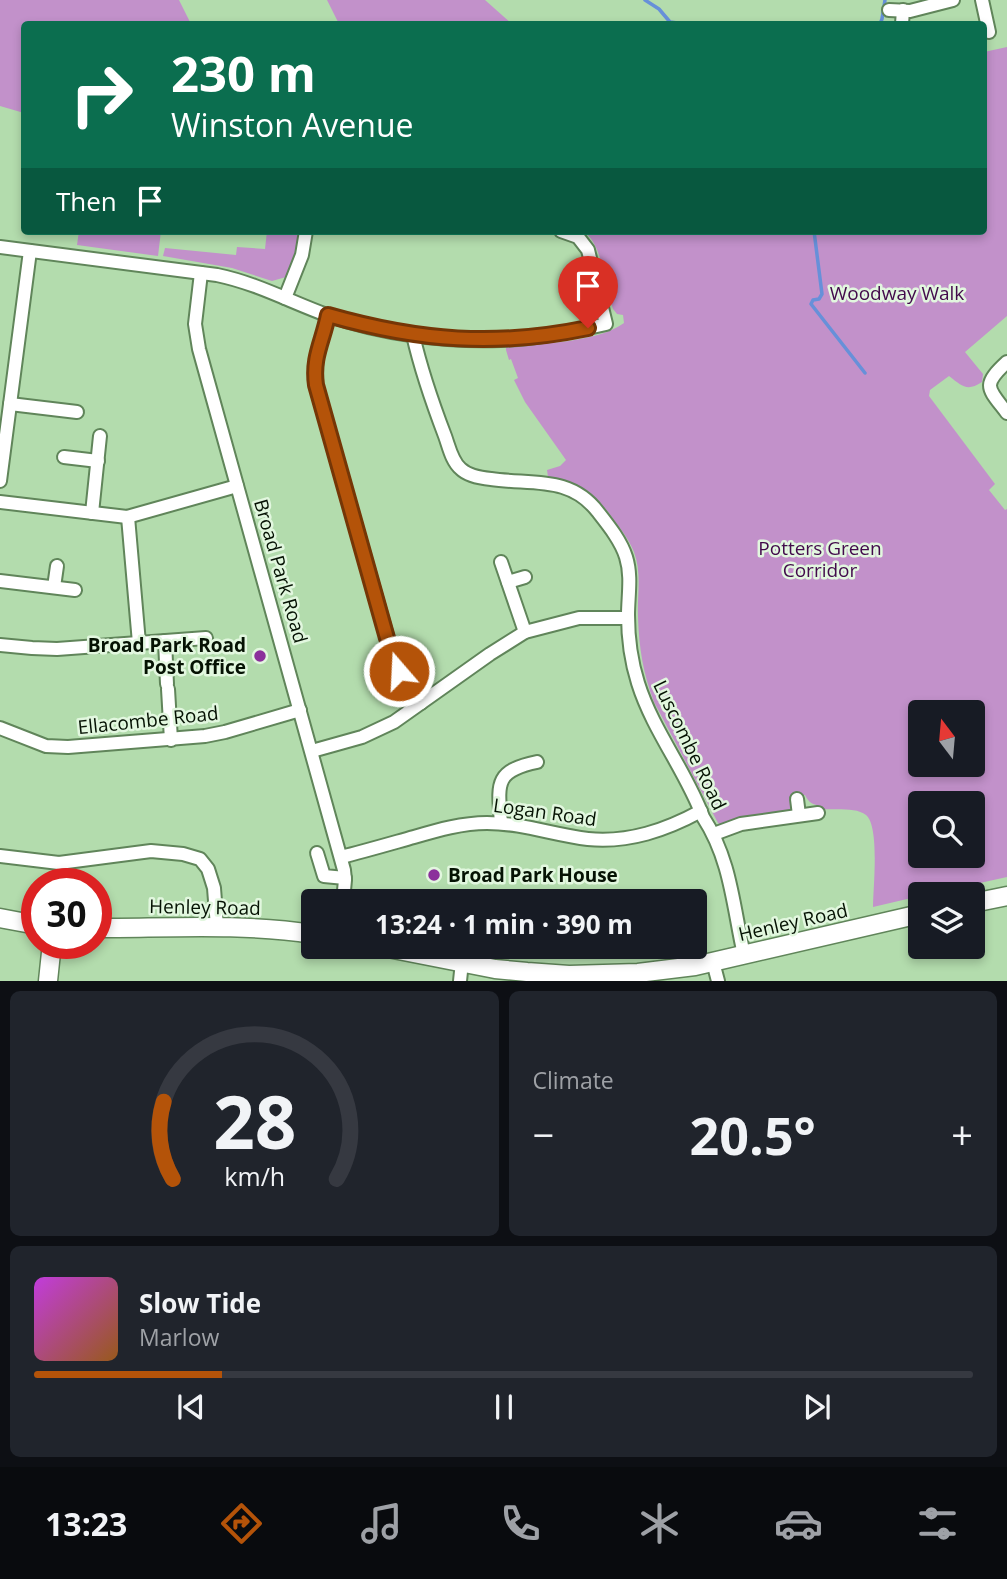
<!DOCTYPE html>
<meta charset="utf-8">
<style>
body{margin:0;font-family:"Open Sans",sans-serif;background:#20242c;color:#f1f3f6;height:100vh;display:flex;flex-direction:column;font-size:26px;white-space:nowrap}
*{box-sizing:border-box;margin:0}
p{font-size:23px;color:#9ea1a6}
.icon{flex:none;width:38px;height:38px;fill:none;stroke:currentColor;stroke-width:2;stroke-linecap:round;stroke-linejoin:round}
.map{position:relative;height:981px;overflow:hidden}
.sheet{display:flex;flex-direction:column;gap:10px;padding:10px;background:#0d0f14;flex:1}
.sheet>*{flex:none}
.guide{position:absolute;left:21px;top:21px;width:966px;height:214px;border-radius:7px;box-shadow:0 4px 10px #0003;background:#0b6e4f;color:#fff;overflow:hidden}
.needle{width:46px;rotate:344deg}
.buttons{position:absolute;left:908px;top:700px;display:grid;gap:14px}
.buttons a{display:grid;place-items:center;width:77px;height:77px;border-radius:7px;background:#171b24;box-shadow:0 4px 10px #0003;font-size:35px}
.speed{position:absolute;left:21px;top:868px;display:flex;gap:14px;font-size:35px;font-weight:700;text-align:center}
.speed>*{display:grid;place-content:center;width:91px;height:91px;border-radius:50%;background:#171b24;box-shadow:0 4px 10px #0003;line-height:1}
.speed .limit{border:10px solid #d22;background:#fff;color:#111}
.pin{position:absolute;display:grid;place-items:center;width:60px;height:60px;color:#fff;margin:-72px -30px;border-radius:50% 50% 50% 0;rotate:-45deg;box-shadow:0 0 7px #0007}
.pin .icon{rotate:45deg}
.me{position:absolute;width:77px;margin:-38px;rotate:341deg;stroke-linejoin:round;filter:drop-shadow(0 0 5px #0008)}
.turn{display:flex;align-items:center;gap:24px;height:147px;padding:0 35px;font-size:32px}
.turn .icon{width:91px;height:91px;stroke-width:2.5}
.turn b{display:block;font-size:49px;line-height:60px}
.then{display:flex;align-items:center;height:66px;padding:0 35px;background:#0003;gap:14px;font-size:26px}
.big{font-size:52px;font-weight:700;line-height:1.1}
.sheet .tile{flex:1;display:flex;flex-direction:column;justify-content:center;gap:10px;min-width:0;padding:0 24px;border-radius:10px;background:#20242c}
.sheet .dial{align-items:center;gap:0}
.dial svg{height:182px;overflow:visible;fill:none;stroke:#363941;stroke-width:7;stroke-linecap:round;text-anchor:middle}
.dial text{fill:#f1f3f6;stroke:none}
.song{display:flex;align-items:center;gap:21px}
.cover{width:84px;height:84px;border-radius:10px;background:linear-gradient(135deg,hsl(290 70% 55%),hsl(30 70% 35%))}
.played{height:7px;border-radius:4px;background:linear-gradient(90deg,#b45309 20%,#363941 20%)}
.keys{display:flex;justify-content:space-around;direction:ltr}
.heat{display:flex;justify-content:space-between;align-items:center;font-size:38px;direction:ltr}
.sheet .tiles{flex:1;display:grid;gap:10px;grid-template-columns:1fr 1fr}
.tile:last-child{grid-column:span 2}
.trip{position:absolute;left:301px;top:889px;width:406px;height:70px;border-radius:7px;background:#171b24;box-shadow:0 4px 10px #0003;font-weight:700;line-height:70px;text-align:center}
.tab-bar{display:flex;height:112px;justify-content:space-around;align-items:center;background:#090b0e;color:#9ea1a6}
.tab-bar .icon{width:49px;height:49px}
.tab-bar .selected{color:#b45309}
.tab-bar b{font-size:32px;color:#f1f3f6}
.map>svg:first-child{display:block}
</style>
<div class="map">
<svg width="1007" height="981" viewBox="0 0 1007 981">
<rect width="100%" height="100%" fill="#b3dcad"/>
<!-- green -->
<g fill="#c291ca" fill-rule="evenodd">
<path d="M0,0h179l12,24h-167v89l-24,-7z"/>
<path d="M327,0h158l27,24h-173z"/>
<path d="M1007,47v269l-42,36 18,22 -1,8c-15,10 -20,4 -33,-6l-19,14 -1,6 66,88 -6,6 16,20 2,-1v368l-77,17h-10v2l-47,11c0,-19 7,-80 -7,-92 -10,-8 -30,-5 -43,-6l-3,-3c-8,-2 -11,-3 -15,-11l-9,2 -2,11 -5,5 -67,13 -4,-3 -64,-121c-11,-29 -15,-54 -16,-85 -1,-22 4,-44 -4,-65 -5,-13 -15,-25 -23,-36 -19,-26 -31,-33 -63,-39l-1,-7 13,-4 6,-6 -41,-58 -11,-22 4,-2 -7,-19 -2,1 -3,-10v-3l4,-1c31,-2 89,-4 114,-23l-1,-8 -6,-1 -4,-5c-8,-23 -10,-65 -30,-78h401v-179zM920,712h53v53h-53zM920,803h53v53h-53z"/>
<path d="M79,231h82l-3,25 -81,-11z"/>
<path d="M267,231h32l-4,23 -9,23 -14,4 -40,-13 -69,-12 2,-8 71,7 1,-8 28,2z"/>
</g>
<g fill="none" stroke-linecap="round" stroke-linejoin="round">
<!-- stream -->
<g stroke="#6790d9" stroke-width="3.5">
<path d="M645,0l14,9 11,13 15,2"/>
<path d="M880,24l2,-5 3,-19"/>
<path d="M814,231l8,63 -3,5 -6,1 -2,4 54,69"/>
</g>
<defs>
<g id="street">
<path d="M982,0l7,32"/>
<path d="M889,10l21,1 43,-11"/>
<path d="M902,24l1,-14"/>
<path d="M0,247l217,28c39,8 74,27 110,40 54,19 116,27 174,25 35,-1 70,-8 105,-16l-18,-74 -10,-13 -17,-6"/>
<path d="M201,273l-6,51 4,25 145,521 1,10 -2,21"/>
<path d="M285,298l17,-43 4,-24"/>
<path d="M328,315c-5,26 -16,42 -12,70l77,272 10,23 18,23"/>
<path d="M413,335c8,35 19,67 32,101 4,11 7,26 16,33 7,7 20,9 30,10 40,6 79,-4 107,33 11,14 23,29 28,45 6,19 2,39 2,58 0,23 3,46 10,68 15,48 48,88 65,134 28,43 30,89 41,138"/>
<path d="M1007,362c-26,24 -19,26 0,51"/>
<path d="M10,404l67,8"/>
<path d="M64,457l34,4"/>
<path d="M0,481l30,-230"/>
<path d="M0,502l127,15 110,-31"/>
<path d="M92,513l8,-77"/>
<path d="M128,517l11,126"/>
<path d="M501,562l24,70"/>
<path d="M0,581l75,9"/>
<path d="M508,582l17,-5"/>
<path d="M54,587l3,-21"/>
<path d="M165,641l2,43"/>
<path d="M0,645l32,3 25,1 149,-11"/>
<path d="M168,689l3,51"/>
<path d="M0,728l46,18 22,1 137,-11 20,-4 75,-22"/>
<path d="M312,751l50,-14 32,-15 96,-68 35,-22 54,-14h49"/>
<path d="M797,799l2,16"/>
<path d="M501,823c-3,-39 -7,-52 36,-61"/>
<path d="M714,834l27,-10 77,-11"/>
<path d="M317,853l7,23 21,2"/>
<path d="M0,856l59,7 92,-12 32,3 17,5 8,10 6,19 3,39"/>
<path d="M341,857c24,-6 48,-13 73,-20 24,-7 48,-14 73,-14 35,0 67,12 101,16 41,4 78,-9 113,-28"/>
<path d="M713,962l5,19"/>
<path d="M460,981l2,-19"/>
</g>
<g id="secondary">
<path d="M973,903l34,-7"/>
<path d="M0,918l37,7"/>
<path d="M96,928c73,0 145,-5 217,6"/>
<path d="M383,947l112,22 32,3 42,3 69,-2 57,-7 225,-52"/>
<path d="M48,981l4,-38"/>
</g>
</defs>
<!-- street casing -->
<use href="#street" stroke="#60855a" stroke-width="16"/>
<!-- secondary casing -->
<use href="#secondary" stroke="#60855a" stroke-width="21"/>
<!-- street -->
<use href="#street" stroke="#fff" stroke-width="12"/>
<!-- secondary -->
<use href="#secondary" stroke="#fff" stroke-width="18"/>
</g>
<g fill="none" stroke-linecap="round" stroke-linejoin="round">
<defs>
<path id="route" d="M399,671l-12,-33 -71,-253c-4,-28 7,-44 12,-70 91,26 168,32 260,13"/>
</defs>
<!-- route casing -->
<use href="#route" stroke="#753606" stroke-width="18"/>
<!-- route -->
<use href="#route" stroke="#b45309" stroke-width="12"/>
</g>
<!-- markers -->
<g fill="#8b309b" stroke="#e2f7df" stroke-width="2.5">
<circle cx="260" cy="656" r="7"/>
<circle cx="434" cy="875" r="7"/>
</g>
<g text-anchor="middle" stroke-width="5" stroke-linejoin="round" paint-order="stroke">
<!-- park labels -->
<g font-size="19" fill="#420a4b" stroke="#e2f7df">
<text x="897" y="300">Woodway Walk</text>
<text x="820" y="555">Potters Green<tspan x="820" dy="22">Corridor</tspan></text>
</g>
<!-- street labels -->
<g font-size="19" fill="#051203" stroke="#e2f7df">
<text transform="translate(281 571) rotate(74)" y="7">Broad Park Road</text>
<text transform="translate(148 720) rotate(-6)" y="7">Ellacombe Road</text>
<text transform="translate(690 745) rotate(64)" y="7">Luscombe Road</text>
<text transform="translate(545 812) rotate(8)" y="7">Logan Road</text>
<text transform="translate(205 907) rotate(1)" y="7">Henley Road</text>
<text transform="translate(793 922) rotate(-13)" y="7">Henley Road</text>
</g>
<!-- poi labels -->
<g font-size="19" font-weight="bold" fill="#051203" stroke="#e2f7df" text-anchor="end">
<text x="246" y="652">Broad Park Road<tspan x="246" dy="22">Post Office</tspan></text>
<text x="448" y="882" text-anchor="start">Broad Park House</text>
</g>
</g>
</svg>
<div class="buttons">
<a><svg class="needle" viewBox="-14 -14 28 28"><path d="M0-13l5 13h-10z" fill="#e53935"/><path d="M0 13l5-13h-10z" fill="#9ea1a6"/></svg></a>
<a><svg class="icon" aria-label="search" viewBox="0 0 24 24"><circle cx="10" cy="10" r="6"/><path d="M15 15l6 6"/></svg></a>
<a><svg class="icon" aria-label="layers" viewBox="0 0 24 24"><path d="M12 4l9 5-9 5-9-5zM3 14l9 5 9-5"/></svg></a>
</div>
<div class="speed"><div class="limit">30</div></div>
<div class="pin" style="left:588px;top:328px;background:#d93025"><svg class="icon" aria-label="arrive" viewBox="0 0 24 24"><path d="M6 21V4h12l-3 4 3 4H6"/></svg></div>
<svg class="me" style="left:399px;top:671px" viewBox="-20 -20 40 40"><circle r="17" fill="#b45309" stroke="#fff" stroke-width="3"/><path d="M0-11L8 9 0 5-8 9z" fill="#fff"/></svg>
<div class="trip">13:24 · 1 min · 390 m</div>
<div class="guide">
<div class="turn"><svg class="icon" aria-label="right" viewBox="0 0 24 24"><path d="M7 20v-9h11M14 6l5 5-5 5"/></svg><div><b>230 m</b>Winston Avenue</div></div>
<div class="then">Then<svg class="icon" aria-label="arrive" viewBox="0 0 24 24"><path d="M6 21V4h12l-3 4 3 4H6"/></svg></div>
</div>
</div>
<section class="sheet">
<div class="tiles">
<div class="tile dial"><svg viewBox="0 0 100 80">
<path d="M14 69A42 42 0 1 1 86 69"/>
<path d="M14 69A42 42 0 0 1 10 35" stroke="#b45309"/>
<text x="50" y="56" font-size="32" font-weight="700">28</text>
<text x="50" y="72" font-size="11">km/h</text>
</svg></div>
<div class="tile"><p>Climate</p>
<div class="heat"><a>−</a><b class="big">20.5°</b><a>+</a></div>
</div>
<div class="tile">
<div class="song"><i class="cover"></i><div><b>Slow Tide</b><p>Marlow</p></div></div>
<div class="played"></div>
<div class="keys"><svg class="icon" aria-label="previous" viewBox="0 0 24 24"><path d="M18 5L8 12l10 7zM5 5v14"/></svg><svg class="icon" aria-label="pause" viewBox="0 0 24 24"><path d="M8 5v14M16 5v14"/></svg><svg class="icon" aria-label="next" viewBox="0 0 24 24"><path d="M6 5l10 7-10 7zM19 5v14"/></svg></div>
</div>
</div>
</section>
<nav class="tab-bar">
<b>13:23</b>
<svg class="icon selected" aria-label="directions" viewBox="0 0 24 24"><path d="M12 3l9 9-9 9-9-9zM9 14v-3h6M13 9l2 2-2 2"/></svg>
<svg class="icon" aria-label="music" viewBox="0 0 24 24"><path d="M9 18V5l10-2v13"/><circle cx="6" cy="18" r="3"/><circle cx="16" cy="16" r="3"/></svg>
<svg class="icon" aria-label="phone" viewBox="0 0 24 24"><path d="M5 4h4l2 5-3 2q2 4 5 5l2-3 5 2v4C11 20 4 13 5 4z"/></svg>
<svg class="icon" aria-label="climate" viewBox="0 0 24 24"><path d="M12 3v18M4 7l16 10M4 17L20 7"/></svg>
<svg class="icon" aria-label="car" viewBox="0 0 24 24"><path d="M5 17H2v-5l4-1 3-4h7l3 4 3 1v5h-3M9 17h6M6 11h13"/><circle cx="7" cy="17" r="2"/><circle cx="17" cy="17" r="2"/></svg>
<svg class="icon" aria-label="filters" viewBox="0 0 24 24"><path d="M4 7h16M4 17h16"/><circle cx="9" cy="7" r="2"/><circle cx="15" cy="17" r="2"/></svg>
</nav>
